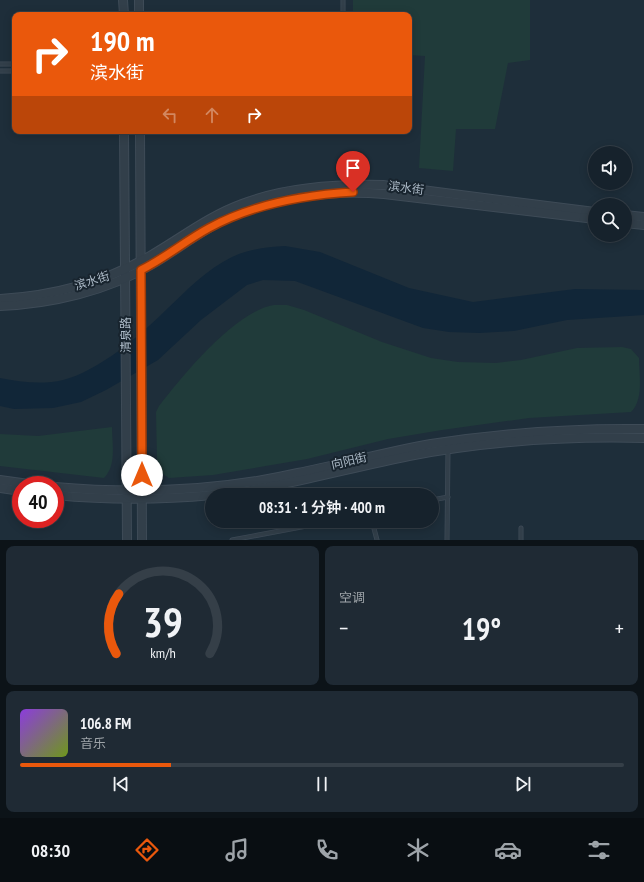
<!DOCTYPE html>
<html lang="zh">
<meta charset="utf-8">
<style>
body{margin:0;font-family:"PT Sans Narrow","Noto Sans SC",sans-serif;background:#1f2a34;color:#f1f3f6;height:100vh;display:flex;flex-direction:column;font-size:15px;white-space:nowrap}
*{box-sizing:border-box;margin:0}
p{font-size:13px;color:#9ea4a9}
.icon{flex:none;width:22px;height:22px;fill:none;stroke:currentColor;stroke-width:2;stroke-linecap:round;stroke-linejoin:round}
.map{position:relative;height:540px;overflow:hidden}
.drawer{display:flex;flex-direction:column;gap:6px;padding:6px;background:#0c1318;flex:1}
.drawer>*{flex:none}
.guide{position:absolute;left:12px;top:12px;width:400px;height:122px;border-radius:8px;box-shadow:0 2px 10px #0003,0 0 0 1px #353f48;background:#ea580c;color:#fff;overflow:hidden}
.fabs{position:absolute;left:588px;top:146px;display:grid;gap:8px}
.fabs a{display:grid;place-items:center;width:44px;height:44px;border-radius:50%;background:#16222c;box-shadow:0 2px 10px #0003,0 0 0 1px #353f48;font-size:20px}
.speed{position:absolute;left:12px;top:476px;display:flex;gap:8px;font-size:20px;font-weight:700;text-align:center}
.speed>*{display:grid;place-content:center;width:52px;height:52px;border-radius:50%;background:#16222c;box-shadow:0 2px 10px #0003,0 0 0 1px #353f48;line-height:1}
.speed .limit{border:6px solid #d22;background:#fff;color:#111}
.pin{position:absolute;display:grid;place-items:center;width:34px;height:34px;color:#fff;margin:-41px -17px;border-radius:50% 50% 50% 0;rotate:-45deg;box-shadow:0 0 4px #0007}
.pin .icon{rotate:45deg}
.me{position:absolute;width:44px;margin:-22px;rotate:0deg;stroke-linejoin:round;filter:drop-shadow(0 0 3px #0008)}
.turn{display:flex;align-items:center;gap:14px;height:84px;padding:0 12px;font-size:18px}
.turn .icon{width:52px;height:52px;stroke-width:2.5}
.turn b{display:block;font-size:28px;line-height:34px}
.lanes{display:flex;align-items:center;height:38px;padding:0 12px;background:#0003;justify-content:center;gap:20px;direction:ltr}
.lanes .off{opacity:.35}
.big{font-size:30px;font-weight:600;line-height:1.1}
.drawer .widget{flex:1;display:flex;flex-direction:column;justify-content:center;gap:6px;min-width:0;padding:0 14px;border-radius:8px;background:#1f2a34}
.drawer .dial{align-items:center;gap:0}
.dial svg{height:104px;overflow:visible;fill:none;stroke:#353f48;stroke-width:7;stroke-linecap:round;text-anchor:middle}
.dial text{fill:#f1f3f6;stroke:none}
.song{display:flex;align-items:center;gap:12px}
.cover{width:48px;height:48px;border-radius:6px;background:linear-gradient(135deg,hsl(270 70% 55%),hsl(80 70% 35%))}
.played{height:4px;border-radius:2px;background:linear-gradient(90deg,#ea580c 25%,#353f48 25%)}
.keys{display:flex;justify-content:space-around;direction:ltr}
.heat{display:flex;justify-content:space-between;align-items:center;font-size:22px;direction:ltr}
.drawer .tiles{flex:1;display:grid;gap:6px;grid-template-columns:1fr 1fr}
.widget:last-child{grid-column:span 2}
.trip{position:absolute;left:205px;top:488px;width:234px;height:40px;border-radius:20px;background:#16222c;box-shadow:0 2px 10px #0003,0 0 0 1px #353f48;font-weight:600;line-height:40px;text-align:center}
.tabs{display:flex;height:64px;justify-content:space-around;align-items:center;background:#090e12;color:#9ea4a9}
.tabs .icon{width:28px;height:28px}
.tabs .selected{color:#ea580c}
.tabs b{font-size:18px;color:#f1f3f6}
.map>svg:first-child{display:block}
</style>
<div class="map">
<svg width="644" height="540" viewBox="0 0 644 540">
<rect width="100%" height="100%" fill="#1e2e3a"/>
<!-- green -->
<g fill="#203b3a">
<path d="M353,0h177v60l-22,3 -13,66h-39l-3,42 -34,-3 6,-112 -16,-1v-40h-56z"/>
<path d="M274,305h13l17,5 78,32 49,16 27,4 38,1 25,-3 56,-12 45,-1 9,2 8,9c0,17 5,41 -8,54l-102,6 -87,12 -54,9 -81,20 -94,16 -44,3 -9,-6 -3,-13 -1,-47 3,-6c24,-31 76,-95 115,-101z"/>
<path d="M112,427c0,17 5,38 -8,51l-104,-12v-32l38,2z"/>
</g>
<!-- water -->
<path fill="#112638" d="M285,246l35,6 89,36 64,14 102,-13 69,1v25l-77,5 -53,11 -35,2 -30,-1 -26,-4 -128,-47 -32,-1 -16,5 -46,35 -43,40 -52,30 -25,12 -28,6 -39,1 -14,-3v-28c20,4 43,7 63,2 36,-9 79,-46 105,-72 19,-18 39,-39 64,-51 17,-8 34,-10 53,-11z"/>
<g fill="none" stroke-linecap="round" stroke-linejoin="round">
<defs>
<g id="service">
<path d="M343,15v-15"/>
<path d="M0,64h15"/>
<path d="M0,71h15"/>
<path d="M432,500l16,-3"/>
<path d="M372,521l5,19"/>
<path d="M521,528v12"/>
<path d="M232,540l101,-19"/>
<path d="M447,540l1,-90"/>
</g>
<g id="tertiary">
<path d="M123,0l1,15"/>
<path d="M139,0v15"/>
<path d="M124,131l3,409"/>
<path d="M140,131l2,409"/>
<path d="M625,215l19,2"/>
<path d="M625,223l19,2"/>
<path d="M0,299c52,-3 105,-17 150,-43 31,-18 59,-40 92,-52 44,-17 94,-20 141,-19l212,27"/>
<path d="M0,306c52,-2 106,-15 151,-41 26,-15 49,-34 75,-46 49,-22 105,-29 158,-25l211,25"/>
<path d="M0,480l36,5"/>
<path d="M55,487c81,7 164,4 243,-14 44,-9 88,-21 133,-29 71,-11 141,-16 213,-15"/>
<path d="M0,488l21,3"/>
<path d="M55,495c52,5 105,5 157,0"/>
<path d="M213,495c67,-7 131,-26 196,-39 78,-15 156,-20 235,-18"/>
</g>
</defs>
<!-- service casing -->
<use href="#service" stroke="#3e4b57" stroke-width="5"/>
<!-- tertiary casing -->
<use href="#tertiary" stroke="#3e4b57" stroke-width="10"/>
<!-- service -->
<use href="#service" stroke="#323f4a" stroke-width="3.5"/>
<!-- tertiary -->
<use href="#tertiary" stroke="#323f4a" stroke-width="8"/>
</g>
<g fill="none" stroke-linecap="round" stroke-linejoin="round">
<defs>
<path id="route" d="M142,475l-1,-205c24,-12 44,-29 68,-42 44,-24 94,-33 144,-36"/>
</defs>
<!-- route casing -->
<use href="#route" stroke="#983908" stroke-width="10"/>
<!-- route -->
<use href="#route" stroke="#ea580c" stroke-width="7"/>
</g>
<g text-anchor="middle" stroke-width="4" stroke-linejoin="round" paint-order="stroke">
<!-- street labels -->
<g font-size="12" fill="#acbac7" stroke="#18242e">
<text transform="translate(406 188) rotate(7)" y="4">滨水街</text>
<text transform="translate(92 281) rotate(-18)" y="4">滨水街</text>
<text transform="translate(126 335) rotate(-90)" y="4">清泉路</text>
<text transform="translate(349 461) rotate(-13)" y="4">向阳街</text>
</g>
</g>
</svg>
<div class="fabs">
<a><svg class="icon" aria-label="sound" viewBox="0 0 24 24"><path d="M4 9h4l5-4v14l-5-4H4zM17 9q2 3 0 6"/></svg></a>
<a><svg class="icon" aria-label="search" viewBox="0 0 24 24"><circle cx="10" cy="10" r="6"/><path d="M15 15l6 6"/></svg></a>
</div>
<div class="speed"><div class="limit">40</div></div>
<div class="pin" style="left:353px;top:192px;background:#d93025"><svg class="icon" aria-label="arrive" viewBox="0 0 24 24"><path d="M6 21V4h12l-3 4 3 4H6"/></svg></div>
<svg class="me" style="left:142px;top:475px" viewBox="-20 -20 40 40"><circle r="19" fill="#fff"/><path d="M0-13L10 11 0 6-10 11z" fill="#ea580c"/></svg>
<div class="trip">08:31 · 1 分钟 · 400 m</div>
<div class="guide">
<div class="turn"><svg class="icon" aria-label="right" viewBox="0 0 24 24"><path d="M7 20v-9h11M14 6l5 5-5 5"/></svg><div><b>190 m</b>滨水街</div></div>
<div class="lanes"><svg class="icon off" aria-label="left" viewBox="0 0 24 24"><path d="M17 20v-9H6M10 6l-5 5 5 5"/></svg><svg class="icon off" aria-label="ahead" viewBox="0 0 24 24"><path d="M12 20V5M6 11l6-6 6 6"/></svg><svg class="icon" aria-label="right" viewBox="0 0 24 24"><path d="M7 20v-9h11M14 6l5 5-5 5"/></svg></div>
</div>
</div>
<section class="drawer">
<div class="tiles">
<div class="widget dial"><svg viewBox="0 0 100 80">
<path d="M14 69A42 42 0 1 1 86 69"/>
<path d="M14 69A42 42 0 0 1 16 23" stroke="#ea580c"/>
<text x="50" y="56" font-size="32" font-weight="700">39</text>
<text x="50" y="72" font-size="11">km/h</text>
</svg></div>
<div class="widget"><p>空调</p>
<div class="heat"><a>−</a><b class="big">19°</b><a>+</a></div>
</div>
<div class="widget">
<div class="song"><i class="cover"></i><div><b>106.8 FM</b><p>音乐</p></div></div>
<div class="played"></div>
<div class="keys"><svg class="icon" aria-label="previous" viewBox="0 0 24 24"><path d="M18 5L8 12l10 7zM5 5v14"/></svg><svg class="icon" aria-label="pause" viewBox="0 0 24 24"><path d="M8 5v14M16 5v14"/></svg><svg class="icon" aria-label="next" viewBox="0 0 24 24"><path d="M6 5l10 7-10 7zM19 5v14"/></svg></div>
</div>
</div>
</section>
<nav class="tabs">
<b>08:30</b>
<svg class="icon selected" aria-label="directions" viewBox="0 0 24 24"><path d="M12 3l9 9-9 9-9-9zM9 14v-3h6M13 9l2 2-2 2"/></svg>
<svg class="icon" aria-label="music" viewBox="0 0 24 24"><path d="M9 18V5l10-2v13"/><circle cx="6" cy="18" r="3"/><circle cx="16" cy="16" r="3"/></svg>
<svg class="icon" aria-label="phone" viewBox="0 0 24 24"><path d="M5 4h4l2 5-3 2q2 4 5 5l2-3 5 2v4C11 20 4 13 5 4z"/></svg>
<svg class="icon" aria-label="climate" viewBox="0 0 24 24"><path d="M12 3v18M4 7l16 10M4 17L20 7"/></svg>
<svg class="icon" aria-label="car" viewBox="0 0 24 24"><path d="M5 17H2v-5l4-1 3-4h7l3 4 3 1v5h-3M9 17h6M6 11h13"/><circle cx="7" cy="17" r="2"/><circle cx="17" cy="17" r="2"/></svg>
<svg class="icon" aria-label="filters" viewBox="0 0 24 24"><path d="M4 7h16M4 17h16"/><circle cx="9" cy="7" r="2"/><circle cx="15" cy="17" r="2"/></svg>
</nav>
